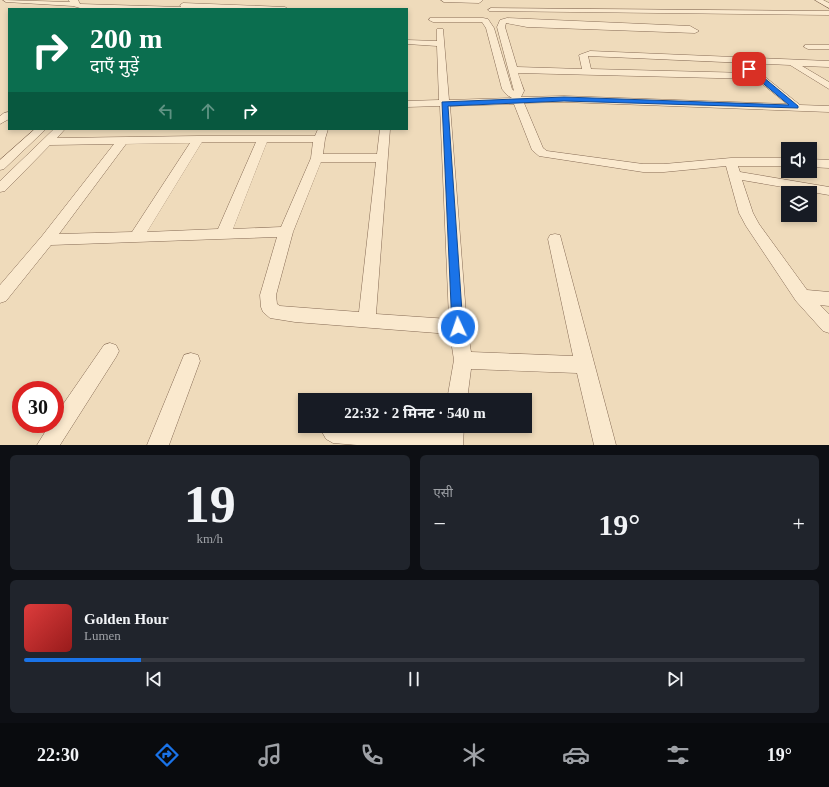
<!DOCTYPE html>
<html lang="hi">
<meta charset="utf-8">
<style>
body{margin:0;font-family:"Times New Roman","Noto Sans Devanagari",serif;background:#20242c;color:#f1f3f6;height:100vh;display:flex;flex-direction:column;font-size:15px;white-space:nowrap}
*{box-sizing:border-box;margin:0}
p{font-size:13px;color:#9ea1a6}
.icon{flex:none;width:22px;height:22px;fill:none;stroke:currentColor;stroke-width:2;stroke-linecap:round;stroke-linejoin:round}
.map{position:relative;height:445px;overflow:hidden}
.details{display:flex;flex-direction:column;gap:10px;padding:10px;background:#0d0f14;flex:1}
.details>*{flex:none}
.banner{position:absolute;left:8px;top:8px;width:400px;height:122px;border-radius:0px;box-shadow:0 2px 6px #0003;background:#0b6e4f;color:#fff;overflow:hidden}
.fabs{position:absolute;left:781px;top:142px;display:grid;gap:8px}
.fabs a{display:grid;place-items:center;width:36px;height:36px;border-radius:0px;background:#171b24;box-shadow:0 2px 6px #0003;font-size:20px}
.speed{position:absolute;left:12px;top:381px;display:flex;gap:8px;font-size:20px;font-weight:700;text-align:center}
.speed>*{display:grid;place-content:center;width:52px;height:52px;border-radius:50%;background:#171b24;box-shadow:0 2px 6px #0003;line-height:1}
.speed .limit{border:6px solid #d22;background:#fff;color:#111}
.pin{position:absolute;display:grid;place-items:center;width:34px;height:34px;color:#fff;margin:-17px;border-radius:8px;box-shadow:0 2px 6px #0006}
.me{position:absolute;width:44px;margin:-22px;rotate:357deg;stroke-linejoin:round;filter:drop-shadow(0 0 3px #0008)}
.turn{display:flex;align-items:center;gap:14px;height:84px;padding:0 16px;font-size:18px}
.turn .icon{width:52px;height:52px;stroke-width:2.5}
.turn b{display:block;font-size:28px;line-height:34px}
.lanes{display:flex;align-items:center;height:38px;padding:0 16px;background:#0003;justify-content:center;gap:20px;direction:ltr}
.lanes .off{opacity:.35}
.big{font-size:30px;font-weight:700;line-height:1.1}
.details .card{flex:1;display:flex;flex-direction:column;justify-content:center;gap:6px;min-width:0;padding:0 14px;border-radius:6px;background:#20242c}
.details .dial{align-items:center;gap:0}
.dial b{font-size:52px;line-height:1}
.song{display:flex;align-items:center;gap:12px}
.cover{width:48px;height:48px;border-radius:6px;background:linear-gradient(135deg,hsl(0 70% 55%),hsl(0 70% 35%))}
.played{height:4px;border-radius:2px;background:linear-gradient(90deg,#1a73e8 15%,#363941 15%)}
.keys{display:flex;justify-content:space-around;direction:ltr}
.heat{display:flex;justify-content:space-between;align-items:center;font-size:22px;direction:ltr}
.details .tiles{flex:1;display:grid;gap:10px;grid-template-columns:1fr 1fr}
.card:last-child{grid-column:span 2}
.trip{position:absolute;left:298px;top:393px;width:234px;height:40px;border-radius:0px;background:#171b24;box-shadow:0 2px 6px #0003;font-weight:700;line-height:40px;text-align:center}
.menu{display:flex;height:64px;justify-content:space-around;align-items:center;background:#090b0e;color:#9ea1a6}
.menu .icon{width:28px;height:28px}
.menu .on{color:#1a73e8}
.menu b{font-size:18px;color:#f1f3f6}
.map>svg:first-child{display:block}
</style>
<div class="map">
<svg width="829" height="445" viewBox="0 0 829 445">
<rect width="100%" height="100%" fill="#efdbbb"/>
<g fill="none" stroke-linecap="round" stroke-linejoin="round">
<defs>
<g id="street">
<path d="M3,0l67,2 -2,-2h10l2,4 101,3 -1,-2 3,-2 102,4 3,2 -208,-1 -7,-2 -67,-4z"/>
<path d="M441,0h41v1l-3,2 -35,-1z"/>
<path d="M815,0h8l6,3v5z"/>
<path d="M491,8l338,3v4l-340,-4 -1,-1z"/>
<path d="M430,18h53l5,1 6,9 18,61 2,2 -17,-64 3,-7 7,-2 183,8 9,5 -4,2 -168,-6 -21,-4 -1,4 12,40 65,2 -3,-14 11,-4 239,10v6l-27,-1 27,16v7l-39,-24 -202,-9 3,13 158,4 -2,-3 4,-3 3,1 46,37 29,1v6l-265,-10 -40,1 19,45 4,3 96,13h21l67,-6h57v8h-50l2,6 89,15v8l-87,-15 11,33 6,11 48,66 22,2v14l-9,-1 9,9v19l-6,-2 -27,-30 -50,-75 -7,-13 -13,-47 -62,6h-21l-104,-16 -7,-6 -18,-46 -64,2 17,221 4,25 102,4 -25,-117 2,-4 5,-1 5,1 56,210h-22l-17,-72 -106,-4 -4,31h-20l7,-40 -4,-26 -155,-12 -25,-4 -7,-6 -2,-5 -1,-12 17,-58 -226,8 -45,56 -6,2v-18l42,-49 72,-92 -64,1 -45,46 -5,1v-11l54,-52h11l-8,9 141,-2h117l3,-7h10l-3,10 -2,15h54l3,-25h10l-14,185 73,5 -9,-213 -33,1v-6l32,-1 -2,-54 -30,-2v-4l30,1v-12h6l6,71 63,-2 -5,-3 -5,-6 -16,-61 -4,-6h-49l-4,-2zM518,73l238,6 31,25 -223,-8 -43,1 3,-6zM202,142h54l-38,87 -71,3zM267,142h46l-2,16 -30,69 -48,2zM190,143l-58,89 -73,2 67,-90zM321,162h55l-17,150 -79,-6 -3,-2 -1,-9 17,-63z"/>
<path d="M805,45h24v4h-21l-4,-2z"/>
<path d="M9,112v7l-9,5v-8l4,-3z"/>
<path d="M35,129h11l-42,40 -4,1v-10z"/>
<path d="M810,159l19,1v8l-19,-1z"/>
<path d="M110,343l6,2 3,6 -3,6 -56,88h-23l13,-21h5v-8l49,-71z"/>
<path d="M191,353l7,2 2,6 -31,84h-22l37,-90z"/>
<path d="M325,426h53l65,6 1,-6h20l-1,19h-106l-24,-2 -7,-4 -4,-7z"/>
</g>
</defs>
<!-- street casing -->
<use href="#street" stroke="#866b55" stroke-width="1"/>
<!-- street -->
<use href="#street" fill="#fae9ce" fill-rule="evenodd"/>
</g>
<!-- route -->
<path fill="#1a73e8" stroke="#114b97" d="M747,67h4l47,39v2l-234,-7 -116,5 15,221 -1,3 -4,2 -4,-2 -2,-3 -10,-225 122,-5 225,8 -42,-35z"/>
</svg>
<div class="fabs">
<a><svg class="icon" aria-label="sound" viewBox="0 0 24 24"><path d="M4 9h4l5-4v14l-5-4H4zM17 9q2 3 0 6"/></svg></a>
<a><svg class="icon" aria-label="layers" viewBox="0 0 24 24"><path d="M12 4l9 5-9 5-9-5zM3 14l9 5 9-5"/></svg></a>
</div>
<div class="speed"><div class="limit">30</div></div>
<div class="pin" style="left:749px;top:69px;background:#d93025"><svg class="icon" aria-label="arrive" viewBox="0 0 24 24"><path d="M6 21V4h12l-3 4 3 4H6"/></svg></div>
<svg class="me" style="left:458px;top:327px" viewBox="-20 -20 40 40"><circle r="17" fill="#1a73e8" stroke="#fff" stroke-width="3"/><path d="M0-11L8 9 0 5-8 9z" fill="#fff"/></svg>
<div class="trip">22:32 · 2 मिनट · 540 m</div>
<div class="banner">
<div class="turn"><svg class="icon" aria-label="right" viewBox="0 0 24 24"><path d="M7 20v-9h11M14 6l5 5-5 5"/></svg><div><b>200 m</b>दाएँ मुड़ें</div></div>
<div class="lanes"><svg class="icon off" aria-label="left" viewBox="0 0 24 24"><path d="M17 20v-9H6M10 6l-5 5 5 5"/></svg><svg class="icon off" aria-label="ahead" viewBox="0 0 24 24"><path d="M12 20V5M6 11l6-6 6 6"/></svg><svg class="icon" aria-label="right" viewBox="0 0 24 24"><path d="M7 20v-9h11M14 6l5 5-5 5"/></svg></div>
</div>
</div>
<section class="details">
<div class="tiles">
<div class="card dial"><b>19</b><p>km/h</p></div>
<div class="card"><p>एसी</p>
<div class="heat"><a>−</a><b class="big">19°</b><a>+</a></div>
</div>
<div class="card">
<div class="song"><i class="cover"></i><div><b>Golden Hour</b><p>Lumen</p></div></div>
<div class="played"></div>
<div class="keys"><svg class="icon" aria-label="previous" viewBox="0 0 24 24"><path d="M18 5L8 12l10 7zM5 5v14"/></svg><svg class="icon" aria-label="pause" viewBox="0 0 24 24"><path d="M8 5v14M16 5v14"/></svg><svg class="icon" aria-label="next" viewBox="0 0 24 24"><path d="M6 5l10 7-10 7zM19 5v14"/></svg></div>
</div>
</div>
</section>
<nav class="menu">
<b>22:30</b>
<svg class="icon on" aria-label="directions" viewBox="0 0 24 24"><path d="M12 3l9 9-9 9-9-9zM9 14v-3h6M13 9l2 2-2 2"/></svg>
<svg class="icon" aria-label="music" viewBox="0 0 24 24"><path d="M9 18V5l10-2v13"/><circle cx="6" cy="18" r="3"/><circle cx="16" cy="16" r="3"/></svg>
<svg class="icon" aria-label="phone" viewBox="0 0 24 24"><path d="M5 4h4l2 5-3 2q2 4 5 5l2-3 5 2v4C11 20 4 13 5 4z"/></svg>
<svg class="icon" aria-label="climate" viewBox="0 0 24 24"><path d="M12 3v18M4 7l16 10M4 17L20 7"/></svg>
<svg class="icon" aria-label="car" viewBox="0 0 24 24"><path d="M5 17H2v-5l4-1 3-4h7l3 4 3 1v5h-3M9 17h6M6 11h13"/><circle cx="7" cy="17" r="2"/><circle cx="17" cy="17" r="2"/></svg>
<svg class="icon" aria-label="filters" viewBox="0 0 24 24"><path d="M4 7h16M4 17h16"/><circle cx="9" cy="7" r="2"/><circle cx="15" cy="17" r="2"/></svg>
<b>19°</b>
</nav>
